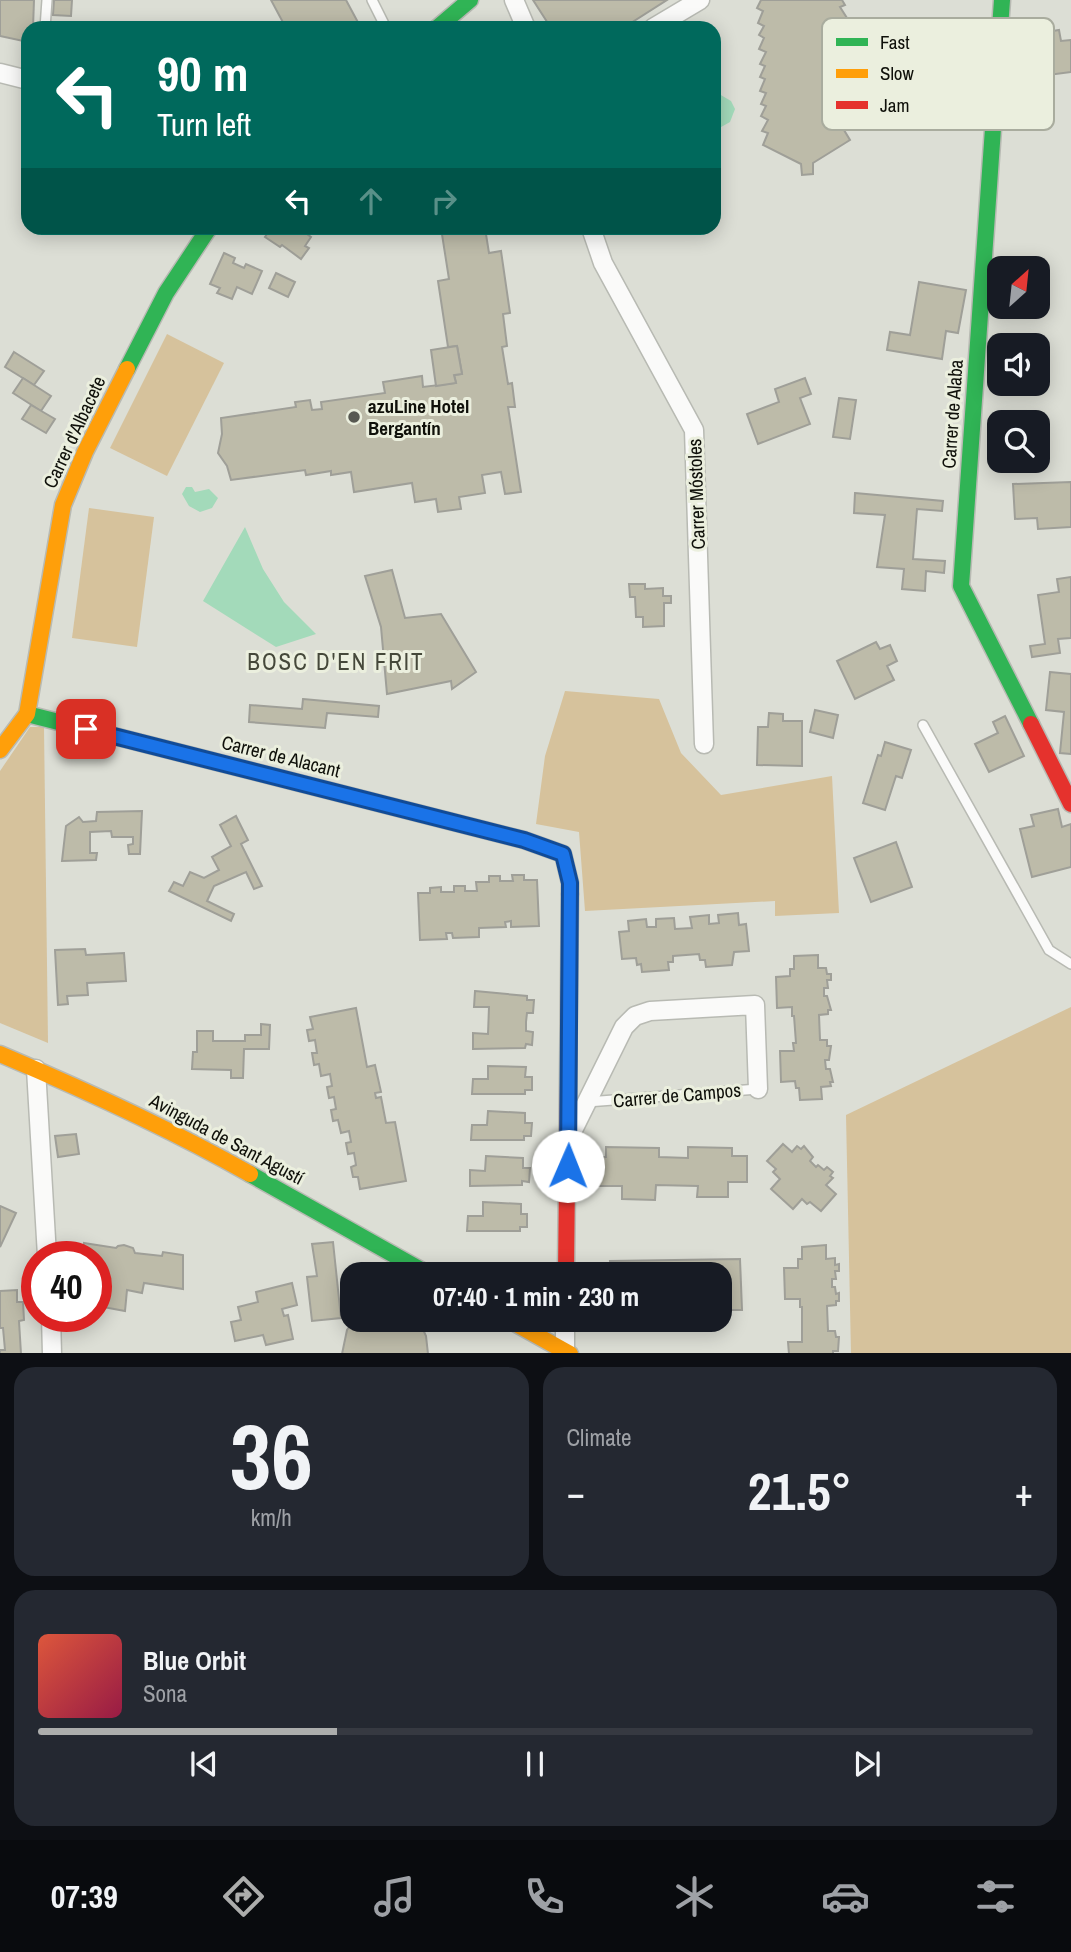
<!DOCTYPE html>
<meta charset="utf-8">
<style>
body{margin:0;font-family:"Archivo Narrow",sans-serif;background:#242831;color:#f1f3f6;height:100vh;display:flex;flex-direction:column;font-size:26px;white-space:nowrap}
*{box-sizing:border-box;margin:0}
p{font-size:23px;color:#9ea1a6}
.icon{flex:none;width:38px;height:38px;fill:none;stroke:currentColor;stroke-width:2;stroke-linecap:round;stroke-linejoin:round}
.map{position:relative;height:1353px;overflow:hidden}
.details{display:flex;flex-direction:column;gap:14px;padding:14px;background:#0d0f14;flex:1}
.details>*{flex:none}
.top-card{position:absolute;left:21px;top:21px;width:700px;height:214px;border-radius:21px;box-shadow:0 4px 18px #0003;background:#00695c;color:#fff;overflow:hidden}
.needle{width:46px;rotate:27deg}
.fabs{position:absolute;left:987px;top:256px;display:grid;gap:14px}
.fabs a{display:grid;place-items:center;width:63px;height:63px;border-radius:14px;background:#171b24;box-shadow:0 4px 18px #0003;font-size:35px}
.speed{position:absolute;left:21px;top:1241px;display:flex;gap:14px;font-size:35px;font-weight:700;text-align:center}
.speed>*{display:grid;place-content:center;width:91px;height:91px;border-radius:50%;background:#171b24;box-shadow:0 4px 18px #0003;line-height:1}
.speed .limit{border:10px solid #d22;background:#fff;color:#111}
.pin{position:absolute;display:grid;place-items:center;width:60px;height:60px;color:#fff;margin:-30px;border-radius:14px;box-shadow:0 4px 10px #0006}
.me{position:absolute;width:77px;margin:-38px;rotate:1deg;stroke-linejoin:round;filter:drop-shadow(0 0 5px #0008)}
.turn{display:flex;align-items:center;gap:24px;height:147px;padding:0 21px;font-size:32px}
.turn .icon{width:91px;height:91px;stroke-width:2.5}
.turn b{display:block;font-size:49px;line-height:60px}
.lanes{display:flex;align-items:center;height:66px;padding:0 21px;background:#0003;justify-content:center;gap:35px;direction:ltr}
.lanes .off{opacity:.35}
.big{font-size:52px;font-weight:800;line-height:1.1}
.details .card{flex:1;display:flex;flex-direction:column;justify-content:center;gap:10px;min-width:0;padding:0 24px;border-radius:21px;background:#242831}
.details .dial{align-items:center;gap:0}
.dial b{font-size:91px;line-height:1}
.song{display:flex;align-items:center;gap:21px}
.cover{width:84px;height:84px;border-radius:10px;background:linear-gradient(135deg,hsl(10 70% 55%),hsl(340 70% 35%))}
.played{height:7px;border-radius:4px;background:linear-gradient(90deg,#acadac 30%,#363941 30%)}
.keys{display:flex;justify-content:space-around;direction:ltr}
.heat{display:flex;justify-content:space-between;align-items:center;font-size:38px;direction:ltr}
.details .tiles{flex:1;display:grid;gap:14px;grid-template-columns:1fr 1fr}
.card:last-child{grid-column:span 2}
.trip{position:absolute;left:340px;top:1262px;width:392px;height:70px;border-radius:21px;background:#171b24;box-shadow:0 4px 18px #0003;font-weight:800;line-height:70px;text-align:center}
.menu{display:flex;height:112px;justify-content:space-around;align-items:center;background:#090b0e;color:#9ea1a6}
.menu .icon{width:49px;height:49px}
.menu .current{color:#acadac}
.menu b{font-size:32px;color:#f1f3f6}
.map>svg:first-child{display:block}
</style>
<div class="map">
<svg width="1071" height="1354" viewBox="0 0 1071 1354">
<rect width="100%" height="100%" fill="#dcded5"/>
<!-- green -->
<g fill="#d6c29c">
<path d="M167,334l57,29 -57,113 -57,-28z"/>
<path d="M89,508l65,9 -17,130 -65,-9z"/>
<path d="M565,691l94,8 22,54 40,42 111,-19 7,137 -64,3v-15l-190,10 -6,-79 -43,-8 9,-68z"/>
<path d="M30,727h14l4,316 -48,-20v-252z"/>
<path d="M1071,1007v346h-220l-5,-238z"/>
</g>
<!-- water -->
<g fill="#a3daba">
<path d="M714,91l17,10 4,8 -5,13 -16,9z"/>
<path d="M186,487h6l3,5 14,-3 9,9 -6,10 -12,4 -11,-6 -7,-12z"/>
<path d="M245,527l18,42 21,33 32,32 -40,13 -73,-46z"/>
</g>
<!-- building -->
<g fill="#bdbba9" stroke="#9f9f98" stroke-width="2">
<path d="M0,0h34l-1,28h-5v14l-28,-6z"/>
<path d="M54,0h18l-1,16 -18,-1z"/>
<path d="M271,0h75l15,28h-75z"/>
<path d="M533,0h134l-44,28h-72z"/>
<path d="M761,0h81l3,5 -5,2 7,11 -6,4 6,9 -6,4 7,10 -7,4 6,10 -5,2 6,11 -5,3 6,11 -6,3 7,10 -6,4 5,10 -5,3 7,10 -7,4 6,10 -37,23v11l-11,1 -1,-11 -38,-19 5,-12 -6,-2 6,-11 -7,-4 5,-10 -5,-2 5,-11 -6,-2 5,-12 -5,-2 5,-11 -5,-2 6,-12 -7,-3 5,-11 -5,-3 5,-9 -6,-3 5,-12 -6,-3z"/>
<path d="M1059,30l2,11 10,-1v32l-30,4 -6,-42z"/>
<path d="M263,228h49l-5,6 4,3 -6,9 4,2 -8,11 -19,-14 -2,2 -15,-10 4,-6z"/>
<path d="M441,228h44l4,25 12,-2 9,62 -7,1 4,32 -5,1 6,37 4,-1 3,24h-7l13,85 -16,2 -4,-22 -19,3 3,18 -26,4 2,12 -23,3 -2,-13 -21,3 -3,-19 -58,9 -3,-20 -20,3v-4l-25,4 -1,-5 -74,10 -4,-14 -9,-13 4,-19 -1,-16 75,-11 -1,-5 15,-2 2,10 10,-1 -1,-7 64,-9 -2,-11 39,-6 1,11 33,-4 -2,-8 8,-1 -5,-28 -9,1 -10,-66 11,-2z"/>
<path d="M224,253l11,5 -2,5 11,5 2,-4 16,7 -10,23 -15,-7 -5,12 -15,-6 3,-5 -10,-4z"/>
<path d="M276,273l19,9 -7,15 -19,-9z"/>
<path d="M919,282l47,8 -8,43 -12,-2 -4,28 -55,-9 3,-18 20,3z"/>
<path d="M457,346l5,28 -8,1 2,8 -20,3 -5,-36z"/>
<path d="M14,352l30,19 -10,14 -29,-18z"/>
<path d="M23,378l28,18 -10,15 -28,-18z"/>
<path d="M805,378l6,16 -11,4 10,26 -52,20 -11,-30 32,-12 -4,-13z"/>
<path d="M839,398l17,2 -6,39 -17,-2z"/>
<path d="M31,405l24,14 -9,14 -24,-14z"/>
<path d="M1071,482v45l-33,2 -1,-11 -22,1 -2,-35z"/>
<path d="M855,493l88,8 -1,10 -25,-2 -4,50 32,2 -1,12 -18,-2 -1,20 -23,-2 2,-20 -27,-2 8,-52 -31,-2z"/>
<path d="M392,570l13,48 36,-4 35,58 -24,17 -1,-8 -64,13 -6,-67 -16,-51z"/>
<path d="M1071,577v61l-13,1 2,14 -28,4 -2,-11 15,-2 -7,-49 21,-3 -2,-13z"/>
<path d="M629,584h16v5l18,-1v8h8v7h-7v23l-21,1v-10h-7l-1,-20h-5z"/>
<path d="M876,642l4,7 10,-4 7,16 -10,5 7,14 -39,19 -18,-38z"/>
<path d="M1050,672l21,2v80l-11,-1 4,-41 -18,-2z"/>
<path d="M303,699l76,7 -1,11 -51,-4 -2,15 -76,-6 1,-17 52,4z"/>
<path d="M815,710l23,5 -5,23 -23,-6z"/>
<path d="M769,713l14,1v7h19v45l-45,-1 1,-38h10z"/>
<path d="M1005,716l19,40 -35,16 -14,-28 23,-11 -5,-11z"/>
<path d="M885,742l26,8 -9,28 -6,-2 -11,34 -22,-7 15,-48 3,1z"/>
<path d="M1058,809l4,18 9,-3v43l-39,10 -12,-48 14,-3 -3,-11z"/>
<path d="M142,811l-2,43h-11l-1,-9 5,-1v-7h-21l-1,-6 -21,1v21h7l-1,7 -34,1 4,-35 13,-9 4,5 13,-1 1,-9z"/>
<path d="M236,816l12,24 -7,4 21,42 -8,3 -8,-17 -32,14 -7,15 27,13 -3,7 -62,-30 5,-9 9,4 7,-14 14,6 15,-8 -7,-13 19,-11 -11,-21z"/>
<path d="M896,842l16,45 -41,15 -17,-44z"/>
<path d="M512,875h12v5h13l2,46 -28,1v-6l-6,1 1,5 -27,1v9l-26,1 -1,-5h-6l1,6 -27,1 -2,-47h12v-5l11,-1v5h13v-6h11v5h12l-1,-9h13v-6h11v5h13z"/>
<path d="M738,913l1,12 7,-1 3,27 -15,1 -2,13 -26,2 -1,-7h-5l-1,-6 -26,2v6h-5l1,8 -27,2 -1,-8 -4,1 -1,-7 -14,1 -3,-27 10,-1 -1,-10 18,-2 1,8h9v-8l18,-1 1,11 17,-1 -2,-11 19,-2v9l10,-1 -1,-8z"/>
<path d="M85,949l1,6 38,-2 2,28 -39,2 1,12 -21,1 1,8 -10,1 -3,-55z"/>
<path d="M818,955v13h8l1,6h4v6h-4l1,8h-4v8h3l4,14h-3v4l-9,1 1,25h7v6h4l-2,14h-4l1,9h4l3,13h-3l1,4 -10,1 1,12 -22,1 -1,-12h-3l-1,-7 -14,1 -1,-31h14l-1,-8h3l-2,-27h-2v-9l-15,1 -1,-31 14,-1v-7h4v-13z"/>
<path d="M475,991l52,5v4h7l-1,13h-6l-1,9v9l7,1 -1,13 -6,-1 -1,4 -52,1v-16l15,1 1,-27h-15z"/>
<path d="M356,1008l11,59 8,-2 6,27 -6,1 1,5 5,-1 5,26 9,-1 11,59 -46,8 -2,-12h-5l-2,-10 5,-2 -2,-12 -6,1 -2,-11 5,-1 -2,-11 -8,2 -3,-13 -5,1 -2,-11 5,-1 -2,-12 -5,1 -2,-11 5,-1 -2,-12 -9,2 -2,-12 -5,1 -2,-12h5l-2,-13 -6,1 -2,-11 6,-1 -3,-12z"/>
<path d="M261,1024l9,1 -1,24h-25l-1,29h-12v-8l-39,-1 1,-17h4v-21h16v10h32v-6h16z"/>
<path d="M488,1066l38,1 -1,10h7v13h-7v4h-53l1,-15h15z"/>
<path d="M488,1111l37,2v10h7l-1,13h-7v4h-53l1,-15h15z"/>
<path d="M76,1134l3,20 -21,3 -3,-21z"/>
<path d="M783,1144l9,8 5,-6 4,3 3,-3 9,11 -3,4 6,6 2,-2 6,5 3,-3 6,5 -3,4 3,2 -7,7 10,9 -15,17 -11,-9 -3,2 -5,-5 -9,10 -22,-20 9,-10 -7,-7 3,-3 -9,-8z"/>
<path d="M606,1147l53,1v9l29,1v-11l44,1v8h15v26h-19v15h-31l1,-11 -42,-1 -1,15 -33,-1v-13h-28v-29h12z"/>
<path d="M486,1156l37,2v10h7l-1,14 -7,-1v4l-52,1v-16l15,1z"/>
<path d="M483,1202l38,2v10h6v13h-7v4h-53l1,-15h15z"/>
<path d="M0,1206l16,7 -16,34z"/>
<path d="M333,1242l8,76 -29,3 -5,-44 10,-1 -5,-32z"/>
<path d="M84,1243l32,5 2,-2 6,-1 9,3 2,5 27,3 1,-4 20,3v34l-39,-6 -2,10 -15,-3 -2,21 -22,-4 3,-33 -10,-2v-16h-14z"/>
<path d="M826,1245v14l9,-1v7l4,-1v7h-4l1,8h-4v8h3l1,7 3,-1v8h-3v4l-9,1 1,25h7l1,6h3l-1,14h-5v3h-44l-1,-12h14v-35h-2v-8h-15l-1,-31h14v-9h4v-12z"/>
<path d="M740,1259l2,51h-23v-36h-108l-1,-13z"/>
<path d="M292,1283l5,22 -15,4 2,7 4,-1 5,24 -27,6 -3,-10 -28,6 -4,-19 10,-2 -3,-13 20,-5 -2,-10z"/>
<path d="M17,1290v12h6l1,18 -5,1 2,33h-21v-4h5l-2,-22h-3v-37z"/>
<path d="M354,1320h60l7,5 5,11 2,18h-86l5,-24z"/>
</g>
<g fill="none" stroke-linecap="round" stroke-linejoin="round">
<defs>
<g id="lane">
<path d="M372,0l14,28"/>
<path d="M45,28l2,-28"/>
<path d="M923,725l126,225 22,14"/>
<path d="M587,1102l171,-13"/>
</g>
<g id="street">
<path d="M514,0l12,28"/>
<path d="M653,28l47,-28"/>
<path d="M0,73l28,7"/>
<path d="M591,228l12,35 91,167 10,314"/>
<path d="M36,1069l11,187"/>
<path d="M571,1134l53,-107 11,-11 15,-5 105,-6 3,84"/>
<path d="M51,1316l1,38"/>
<path d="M565,1350v-30"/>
</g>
<g id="fast">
<path d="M1002,0l-41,586 70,138"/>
<path d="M437,28l33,-28"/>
<path d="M127,369l39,-76 43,-65"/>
<path d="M27,714l497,126 39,14 7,29v11"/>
<path d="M250,1174l178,100"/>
</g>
<g id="slow">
<path d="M0,750l27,-36 36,-209 22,-53 42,-83"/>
<path d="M0,1054c85,36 169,74 250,120"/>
<path d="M509,1320l61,34"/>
</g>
<g id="jam">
<path d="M1031,724l40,80"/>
<path d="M566,1274l4,-380"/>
</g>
</defs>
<!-- lane casing -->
<use href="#lane" stroke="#b8bab3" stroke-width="12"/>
<!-- street casing -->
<use href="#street" stroke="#b8bab3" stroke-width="21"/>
<!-- fast casing -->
<use href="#fast" stroke="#b8bab3" stroke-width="19"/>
<!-- slow casing -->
<use href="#slow" stroke="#b8bab3" stroke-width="19"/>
<!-- jam casing -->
<use href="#jam" stroke="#b8bab3" stroke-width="19"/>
<!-- lane -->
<use href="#lane" stroke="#fafaf9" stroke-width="9"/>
<!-- street -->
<use href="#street" stroke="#fafaf9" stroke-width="18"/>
<!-- fast -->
<use href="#fast" stroke="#30b455" stroke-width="16"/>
<!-- slow -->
<use href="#slow" stroke="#ff9f0a" stroke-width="16"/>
<!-- jam -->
<use href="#jam" stroke="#e5322d" stroke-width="16"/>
</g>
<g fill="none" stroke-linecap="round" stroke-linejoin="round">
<defs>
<path id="route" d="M86,729l438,111 39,14 7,29 -2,283"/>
</defs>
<!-- route casing -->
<use href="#route" stroke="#114b97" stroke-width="18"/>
<!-- route -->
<use href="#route" stroke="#1a73e8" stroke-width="12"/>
</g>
<!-- markers -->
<circle fill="#575851" stroke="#ebefde" stroke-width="2.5" cx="354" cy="417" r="7"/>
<g text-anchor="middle" stroke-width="6" stroke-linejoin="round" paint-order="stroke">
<!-- poi labels -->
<g font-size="19" font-weight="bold" fill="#0f100a" stroke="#ebefde" text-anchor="start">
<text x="368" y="413">azuLine Hotel<tspan x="368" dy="22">Bergantín</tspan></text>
</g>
<!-- street labels -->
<g font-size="19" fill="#0f100a" stroke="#ebefde">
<text transform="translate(952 414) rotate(-86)" y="7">Carrer de Alaba</text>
<text transform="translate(74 432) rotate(-65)" y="7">Carrer d'Albacete</text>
<text transform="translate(696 494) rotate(-92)" y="7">Carrer Móstoles</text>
<text transform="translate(281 756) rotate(14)" y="7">Carrer de Alacant</text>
<text transform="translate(677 1095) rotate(-5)" y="7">Carrer de Campos</text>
<text transform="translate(227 1139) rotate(28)" y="7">Avinguda de Sant Agustí</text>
</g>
<!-- quarter labels -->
<g font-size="23" letter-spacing="2" fill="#45483a" stroke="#ebefde">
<text x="336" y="670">BOSC D'EN FRIT</text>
</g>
</g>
<!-- legend -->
<rect x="822" y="18" width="232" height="112" rx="10" fill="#ebefde" stroke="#a9ac9e" stroke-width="2"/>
<rect x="836" y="38" width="32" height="8" fill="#30b455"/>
<rect x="836" y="69" width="32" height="9" fill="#ff9f0a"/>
<rect x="836" y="101" width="32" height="8" fill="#e5322d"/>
<g font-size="19" fill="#0f100a">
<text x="880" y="49">Fast</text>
<text x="880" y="80">Slow</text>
<text x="880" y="112">Jam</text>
</g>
</svg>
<div class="fabs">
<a><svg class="needle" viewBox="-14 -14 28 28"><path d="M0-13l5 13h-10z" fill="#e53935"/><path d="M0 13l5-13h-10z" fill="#9ea1a6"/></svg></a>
<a><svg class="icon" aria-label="sound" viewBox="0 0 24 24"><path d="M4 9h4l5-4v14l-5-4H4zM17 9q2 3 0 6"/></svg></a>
<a><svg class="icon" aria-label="search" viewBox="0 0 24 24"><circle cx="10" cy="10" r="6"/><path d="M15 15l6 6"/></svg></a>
</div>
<div class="speed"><div class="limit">40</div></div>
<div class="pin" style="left:86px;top:729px;background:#d93025"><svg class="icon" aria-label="arrive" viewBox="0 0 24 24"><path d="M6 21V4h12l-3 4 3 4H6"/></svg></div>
<svg class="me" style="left:568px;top:1166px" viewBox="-20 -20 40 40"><circle r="19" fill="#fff"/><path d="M0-13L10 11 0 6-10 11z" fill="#1a73e8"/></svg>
<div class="trip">07:40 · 1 min · 230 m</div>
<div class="top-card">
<div class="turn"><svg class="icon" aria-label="left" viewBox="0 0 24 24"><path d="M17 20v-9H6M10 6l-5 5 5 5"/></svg><div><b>90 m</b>Turn left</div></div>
<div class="lanes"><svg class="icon" aria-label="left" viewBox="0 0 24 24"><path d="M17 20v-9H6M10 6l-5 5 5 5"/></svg><svg class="icon off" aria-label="ahead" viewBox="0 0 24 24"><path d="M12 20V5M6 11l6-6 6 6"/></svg><svg class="icon off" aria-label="right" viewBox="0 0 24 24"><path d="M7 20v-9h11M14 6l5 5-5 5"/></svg></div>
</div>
</div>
<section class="details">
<div class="tiles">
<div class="card dial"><b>36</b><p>km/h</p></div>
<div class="card"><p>Climate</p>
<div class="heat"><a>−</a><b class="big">21.5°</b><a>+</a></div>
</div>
<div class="card">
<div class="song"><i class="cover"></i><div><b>Blue Orbit</b><p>Sona</p></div></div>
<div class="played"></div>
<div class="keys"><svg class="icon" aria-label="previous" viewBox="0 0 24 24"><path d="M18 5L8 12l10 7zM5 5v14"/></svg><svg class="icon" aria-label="pause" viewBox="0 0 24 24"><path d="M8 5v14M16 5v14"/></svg><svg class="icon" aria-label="next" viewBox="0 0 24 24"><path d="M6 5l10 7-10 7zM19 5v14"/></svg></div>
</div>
</div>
</section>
<nav class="menu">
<b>07:39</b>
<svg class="icon current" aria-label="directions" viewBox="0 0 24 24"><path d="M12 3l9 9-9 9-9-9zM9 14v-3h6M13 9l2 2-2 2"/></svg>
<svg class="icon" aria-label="music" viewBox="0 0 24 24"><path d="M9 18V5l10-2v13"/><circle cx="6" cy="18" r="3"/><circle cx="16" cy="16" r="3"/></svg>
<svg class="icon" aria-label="phone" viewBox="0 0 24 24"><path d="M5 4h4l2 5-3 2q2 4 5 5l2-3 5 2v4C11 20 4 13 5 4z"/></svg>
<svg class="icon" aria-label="climate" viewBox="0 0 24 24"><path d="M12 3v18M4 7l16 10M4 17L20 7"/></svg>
<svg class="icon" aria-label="car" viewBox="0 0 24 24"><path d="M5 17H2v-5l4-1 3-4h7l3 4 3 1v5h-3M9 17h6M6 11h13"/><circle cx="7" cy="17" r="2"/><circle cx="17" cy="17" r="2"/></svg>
<svg class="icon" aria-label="filters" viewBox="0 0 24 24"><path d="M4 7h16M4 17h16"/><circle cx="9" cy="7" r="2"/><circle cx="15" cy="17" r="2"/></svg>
</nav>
